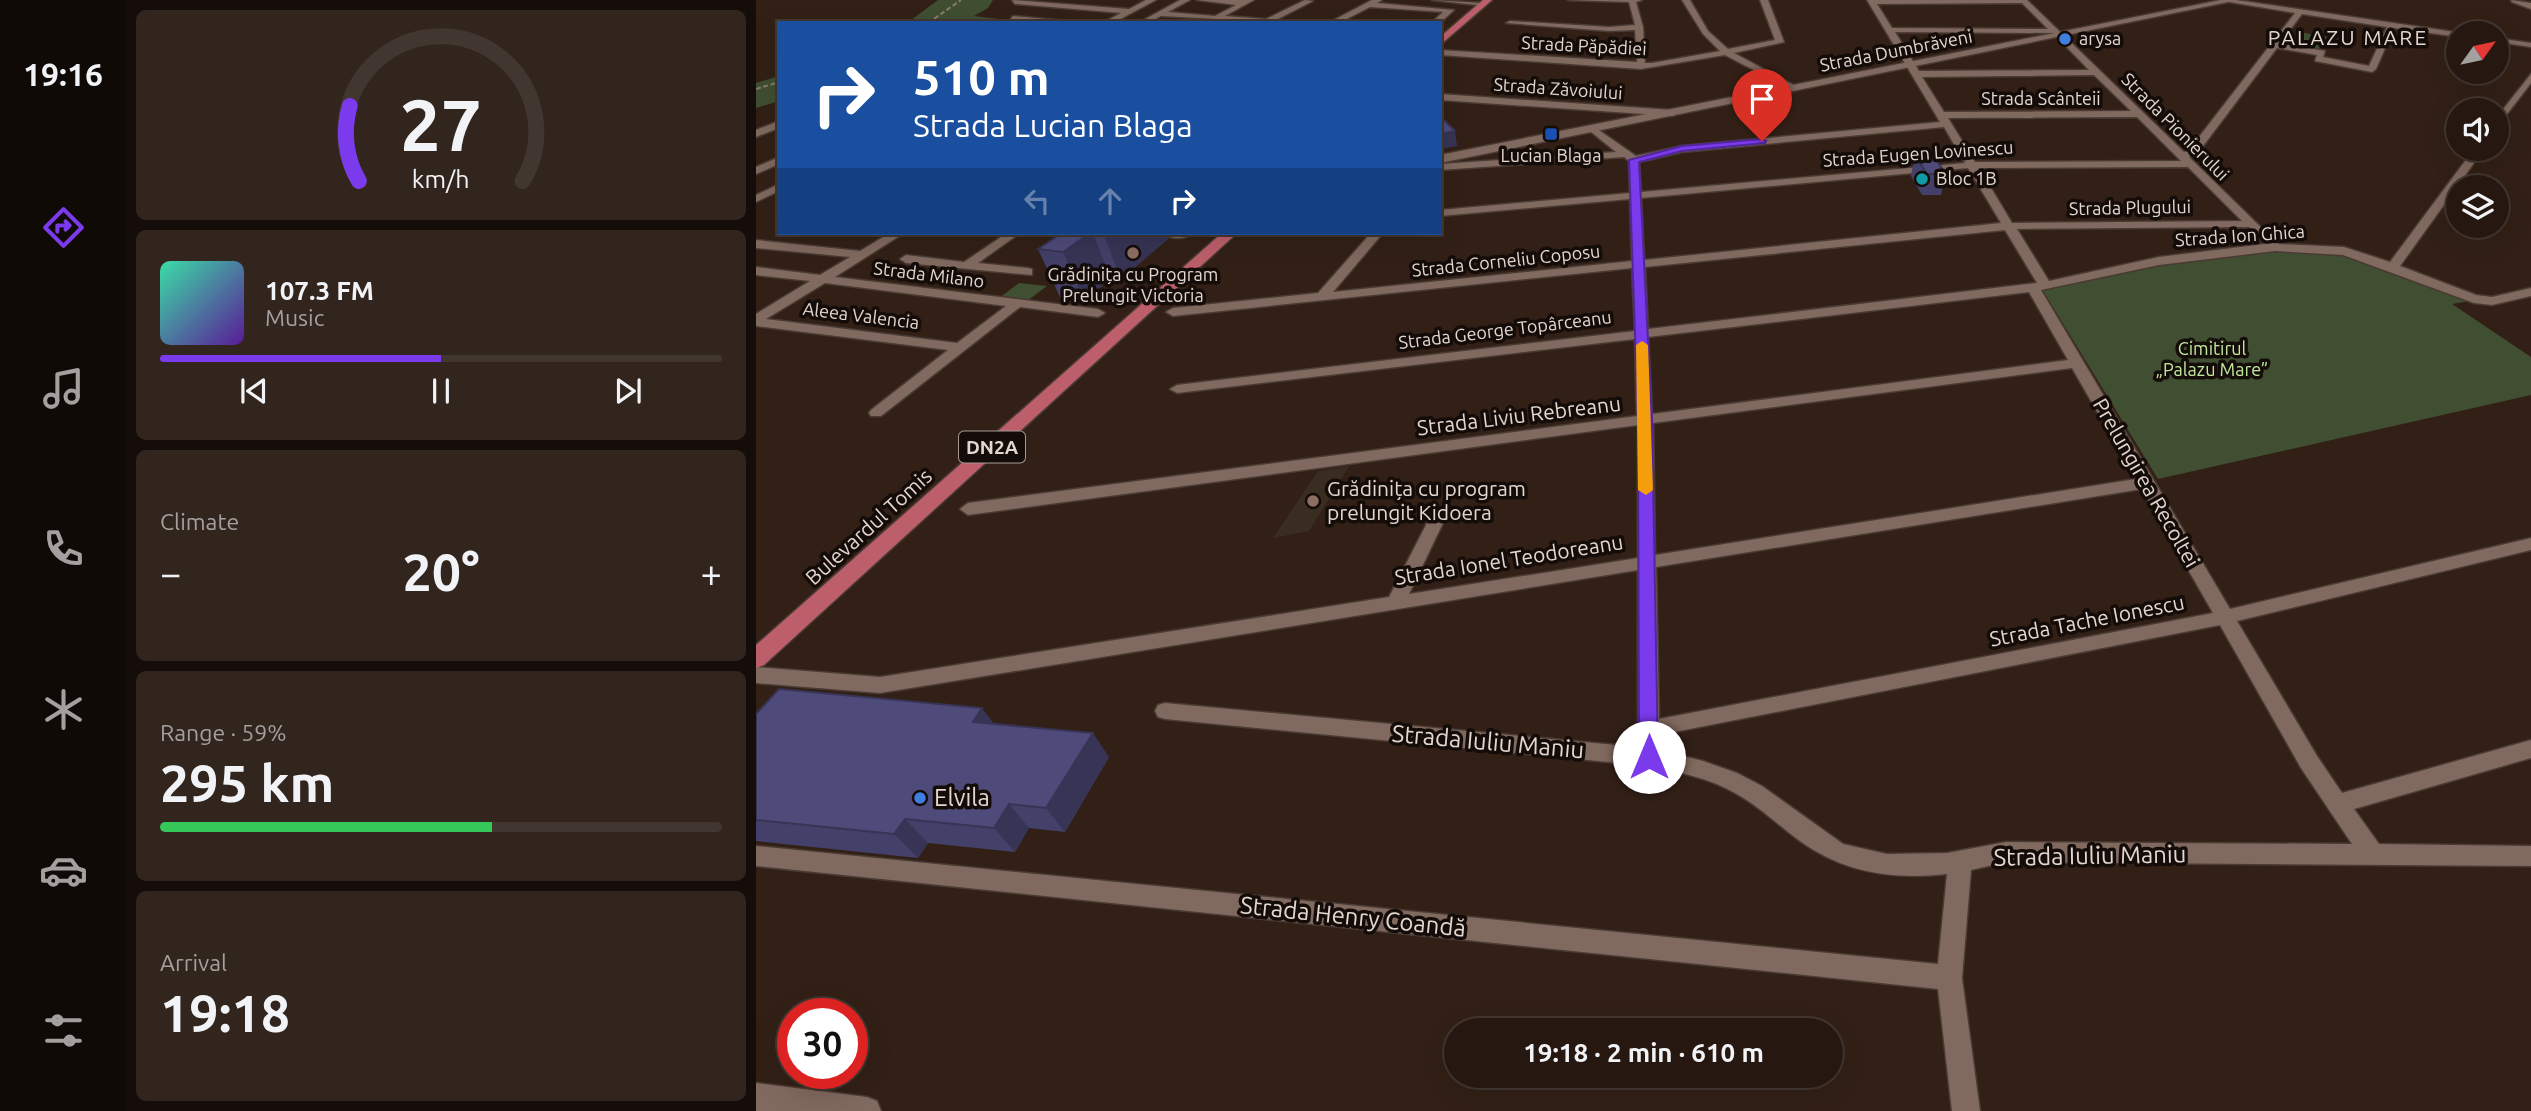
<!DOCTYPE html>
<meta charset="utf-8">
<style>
body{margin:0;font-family:Ubuntu,sans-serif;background:#32251e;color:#f1f3f6;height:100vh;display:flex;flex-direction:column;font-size:26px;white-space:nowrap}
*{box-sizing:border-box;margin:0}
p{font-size:23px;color:#a4a09f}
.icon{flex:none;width:38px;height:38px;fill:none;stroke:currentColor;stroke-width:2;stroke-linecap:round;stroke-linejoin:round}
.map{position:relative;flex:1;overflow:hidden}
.panel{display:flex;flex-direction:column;gap:10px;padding:10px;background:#150d09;width:630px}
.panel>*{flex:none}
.banner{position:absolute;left:21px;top:21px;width:665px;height:214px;border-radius:0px;box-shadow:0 7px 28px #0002,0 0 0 2px #423730;background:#1a4fa0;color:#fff;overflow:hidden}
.needle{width:46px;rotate:57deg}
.tools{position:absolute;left:1690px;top:21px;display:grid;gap:14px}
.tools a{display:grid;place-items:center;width:63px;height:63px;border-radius:50%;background:#261810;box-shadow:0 7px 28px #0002,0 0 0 2px #423730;font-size:35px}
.speed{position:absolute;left:21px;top:998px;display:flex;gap:14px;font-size:35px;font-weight:700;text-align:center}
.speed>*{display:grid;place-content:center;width:91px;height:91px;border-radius:50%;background:#261810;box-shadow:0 7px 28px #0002,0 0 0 2px #423730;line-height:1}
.speed .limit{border:10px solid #d22;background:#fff;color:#111}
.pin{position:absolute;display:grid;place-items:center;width:60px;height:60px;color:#fff;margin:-72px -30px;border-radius:50% 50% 50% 0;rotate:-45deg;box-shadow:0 0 7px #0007}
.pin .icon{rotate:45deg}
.me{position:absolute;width:77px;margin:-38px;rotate:0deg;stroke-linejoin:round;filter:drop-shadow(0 0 5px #0008)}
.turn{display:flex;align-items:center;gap:24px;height:147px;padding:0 21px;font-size:32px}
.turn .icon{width:91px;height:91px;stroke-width:2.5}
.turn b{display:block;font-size:49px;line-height:60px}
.lanes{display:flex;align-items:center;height:66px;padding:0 21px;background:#0003;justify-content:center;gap:35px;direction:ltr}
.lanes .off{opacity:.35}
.big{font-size:52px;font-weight:600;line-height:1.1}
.panel .card{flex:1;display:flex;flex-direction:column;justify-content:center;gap:10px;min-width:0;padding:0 24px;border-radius:10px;background:#32251e}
.panel .dial{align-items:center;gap:0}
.dial svg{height:182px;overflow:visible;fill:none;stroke:#423730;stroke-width:7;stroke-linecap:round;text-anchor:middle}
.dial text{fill:#f1f3f6;stroke:none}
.song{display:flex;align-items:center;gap:21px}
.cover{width:84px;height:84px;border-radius:10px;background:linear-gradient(135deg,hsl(160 70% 55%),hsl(270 70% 35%))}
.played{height:7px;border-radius:4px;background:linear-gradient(90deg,#7c3aed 50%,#423730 50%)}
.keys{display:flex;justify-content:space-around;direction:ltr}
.heat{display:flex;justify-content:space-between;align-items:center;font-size:38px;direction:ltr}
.charge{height:10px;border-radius:5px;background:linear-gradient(90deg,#34c759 59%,#423730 0)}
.trip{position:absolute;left:688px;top:1018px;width:399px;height:70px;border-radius:35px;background:#261810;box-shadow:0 7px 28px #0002,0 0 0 2px #423730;font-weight:600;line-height:70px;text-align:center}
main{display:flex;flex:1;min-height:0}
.dock{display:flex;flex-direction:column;width:126px;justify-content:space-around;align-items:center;background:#0f0a06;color:#a4a09f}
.dock .icon{width:49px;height:49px}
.dock .selected{color:#7c3aed}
.dock b{font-size:32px;color:#f1f3f6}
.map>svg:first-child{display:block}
</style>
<main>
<nav class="dock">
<b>19:16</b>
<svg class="icon selected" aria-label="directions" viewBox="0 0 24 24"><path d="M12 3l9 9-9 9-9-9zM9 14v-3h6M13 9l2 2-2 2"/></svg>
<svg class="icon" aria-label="music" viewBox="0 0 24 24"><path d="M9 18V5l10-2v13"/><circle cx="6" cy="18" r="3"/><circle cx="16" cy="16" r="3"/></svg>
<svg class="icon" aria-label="phone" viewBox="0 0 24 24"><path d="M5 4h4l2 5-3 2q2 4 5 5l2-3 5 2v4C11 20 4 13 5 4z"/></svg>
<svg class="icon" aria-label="climate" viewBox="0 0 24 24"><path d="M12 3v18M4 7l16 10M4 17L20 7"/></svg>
<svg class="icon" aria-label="car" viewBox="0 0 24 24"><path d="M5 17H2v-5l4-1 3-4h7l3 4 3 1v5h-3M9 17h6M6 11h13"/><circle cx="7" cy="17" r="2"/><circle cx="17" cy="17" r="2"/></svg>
<svg class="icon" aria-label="filters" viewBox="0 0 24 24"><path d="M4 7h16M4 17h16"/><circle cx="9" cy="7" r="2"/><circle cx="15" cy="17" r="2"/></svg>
</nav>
<section class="panel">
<div class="card dial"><svg viewBox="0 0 100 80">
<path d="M14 69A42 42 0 1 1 86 69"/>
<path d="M14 69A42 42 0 0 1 10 36" stroke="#7c3aed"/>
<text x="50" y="56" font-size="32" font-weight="700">27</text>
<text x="50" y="72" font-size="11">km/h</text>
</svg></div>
<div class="card">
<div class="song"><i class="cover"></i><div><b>107.3 FM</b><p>Music</p></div></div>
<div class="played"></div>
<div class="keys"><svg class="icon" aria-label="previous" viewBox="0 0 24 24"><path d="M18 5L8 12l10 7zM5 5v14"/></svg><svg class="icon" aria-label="pause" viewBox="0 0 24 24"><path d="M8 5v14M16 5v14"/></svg><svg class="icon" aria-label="next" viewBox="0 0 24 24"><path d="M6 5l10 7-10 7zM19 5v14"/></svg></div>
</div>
<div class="card"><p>Climate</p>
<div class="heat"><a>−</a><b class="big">20°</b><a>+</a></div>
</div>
<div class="card"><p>Range · 59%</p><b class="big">295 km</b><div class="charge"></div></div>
<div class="card"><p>Arrival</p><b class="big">19:18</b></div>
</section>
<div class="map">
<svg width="1775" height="1111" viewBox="0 0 1775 1111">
<rect width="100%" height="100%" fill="#322016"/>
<!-- education -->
<path fill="#392c20" d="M593,466l-40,65 -36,7 45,-67z"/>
<!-- green -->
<g fill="#404e32">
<path d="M182,0h55l-5,8 -14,8 43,5 -110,2z"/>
<path d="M1543,32l34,6 -15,12 -29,-5z"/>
<path d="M23,76v25l-23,7v-25z"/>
<path d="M1504,250l81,2 129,49 -18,3 79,53v38l-373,84 -115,-188 87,-23z"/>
<path d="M263,283l28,3 -20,15 -28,-3z"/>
</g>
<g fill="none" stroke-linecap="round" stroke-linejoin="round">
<defs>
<g id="minor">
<path d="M256,0l117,9 17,-9h10l-43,23h-11l19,-10 -106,-9z"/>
<path d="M424,0h10l-22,12 47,4 21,-11 -39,-5h57l-29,16 41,3 39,-19 8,1 -37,19 16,3 -131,-7 -13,7h-10z"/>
<path d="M616,0h10l-5,3 77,7 -14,13h-9l12,-11 -73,-5 -31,16h-11z"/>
<path d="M676,0l49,3 -4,2z"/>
<path d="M812,0h74l-6,2 7,25 2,36h7l68,-12 -17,-17 -21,-34h8l18,31 20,18 47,-9 -15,-40h8l16,42 -50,11 65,35 -7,2 -67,-35 -84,14 -201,-14v-5l197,12 -2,-32 -26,1 -103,-8 4,-2 99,6 26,-2 -6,-23z"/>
<path d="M1111,0h160l157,152 5,-2 106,-137 -78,-13h19l226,33h-3v4l-65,-9 -18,41 -4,3 -57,-11 2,-6 -40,-7 -80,106 -8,3 89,87 66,3 46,15 84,-113h10l-84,117 76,29 16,2 39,-9v8l-39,9 -18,-2 -131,-48 -68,-4 -116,14 -118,25 189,319 301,-71v12l-294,71 80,135 25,37 189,-53v18l-177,51 25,35 152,2v20l-525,-4 -35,8 -9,108 18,133h-28l-14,-122 -1182,-123v-20l1182,118 9,-90c-53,6 -103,-1 -147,-33 -22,-16 -41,-35 -65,-48 -26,-15 -56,-21 -86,-27l-484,-47 -7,-2 -3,-6 3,-6 7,-2 473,44v-177l-758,123 -124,-10v-16l124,10 509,-80 38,-74 8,-6 8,6 -34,71 229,-36v-133l-670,90 -8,-6 8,-6 669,-87 -2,-77 -458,54 -7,-4 7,-4 458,-54 -3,-63 -459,48 -7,-4 7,-4 145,-15 53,-60h12l-50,59 299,-31 -2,-62 -190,17v-6l190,-17 -1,-32 -5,-4 -184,13v-6l176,-12 -26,-21 -2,-2 5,-3 43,30 46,-10 258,-24zM1266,3l26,26 -156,-1 -15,-24zM1546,14l85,13 -18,39 -46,-9 2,-6 -45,-8zM1139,32l158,1 36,37 -170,1zM1338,75l37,36 -187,1 -22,-35zM1381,117l44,44 -206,1 -27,-44zM1188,127l21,36 -324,29 -2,-30 43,-10zM1432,167l54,54 -230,2 -33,-55zM1212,168l33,55 -357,37 -3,-62zM1493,227l16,17 -106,13 -110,24 -32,-52zM1249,230l32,53 -389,46 -3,-62zM1273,292l39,68 -416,54 -4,-77zM1316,368l64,111 -481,76 -2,-132zM1386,489l71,124 -554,106 -3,-152zM1464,625l81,143 51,76 -346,-2 -59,11 -60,1 -44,-10 -81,-58 -25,-13 -34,-12 -44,-11v-15z"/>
<path d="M257,16l54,5 4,2 -61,-3z"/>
<path d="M1741,38l34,5v4l-34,-5z"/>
<path d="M1775,74v9l-34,44v-10z"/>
<path d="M684,94l233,16 5,3 -5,3 -233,-16z"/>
<path d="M23,121v7l-23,9v-7z"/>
<path d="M23,157v7l-23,10v-7z"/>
<path d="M23,184v7l-23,11v-7z"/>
<path d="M134,233h14l-69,44 263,32 7,4 -7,4 -78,-10 -139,109h-10l-2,-3 2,-3 77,-60 -192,-24v-12l54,-33 -54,-6v-8l64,8 30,-18 -94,-9v-8l104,11zM69,283l181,23 -49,37 -191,-24z"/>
<path d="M251,233h13l-42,30 50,5 4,1v6l-126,-12 -6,-4 6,-4 58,7z"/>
<path d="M406,233h28l1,1c-6,6 -23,5 -29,-1z"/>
<path d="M0,1083l111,14 10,4 4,10h-125z"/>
</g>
<g id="tertiary">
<path d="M1465,0h17l-798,163v-8z"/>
<path d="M1755,0l20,3v6l-19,-7z"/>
</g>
<g id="primary">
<path d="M727,0h9l-52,45v-8z"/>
<path d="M466,233h15l-473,432 -8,3v-23z"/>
</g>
</defs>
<!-- minor casing -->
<use href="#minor" stroke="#4a3a34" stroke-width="3"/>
<!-- tertiary casing -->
<use href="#tertiary" stroke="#4a3a34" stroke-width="3"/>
<!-- primary casing -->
<use href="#primary" stroke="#4a3a34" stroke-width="3"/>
<!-- minor -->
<use href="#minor" fill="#80695e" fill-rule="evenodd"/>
<!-- tertiary -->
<use href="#tertiary" fill="#80695e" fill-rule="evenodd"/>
<!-- primary -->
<use href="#primary" fill="#bd5f6b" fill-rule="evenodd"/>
<!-- rail -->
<g stroke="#897a71" stroke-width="2" stroke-dasharray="5 2.5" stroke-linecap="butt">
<path d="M172,23l33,-23"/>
<path d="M0,89l23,-7"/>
</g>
</g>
<!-- wall -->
<g fill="#434069">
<path d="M1159,155l31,19 -5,21h-19l-11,-19z"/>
<path d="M306,233h104l2,6 -47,40 -10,-2v2l-27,21 -24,-3 -22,-48z"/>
<path d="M0,714l353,43 -44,75 -36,-4 -14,24 -87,-9 -10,15 -162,-17z"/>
</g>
<!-- shaded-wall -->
<g fill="#373455">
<path d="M699,131l2,15 -17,3v-15z"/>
<path d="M334,233h3l18,46 -27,21 -21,-48z"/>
<path d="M347,233h63l2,6 -47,40z"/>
<path d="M226,708l19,25 -28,-11z"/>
<path d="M337,733l16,24 -44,75 -19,-24z"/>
<path d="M253,804l20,24 -14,24 -21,-24z"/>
<path d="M149,819l23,24 -10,15 -24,-24z"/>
</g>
<!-- building -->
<g fill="#4e4b7a" stroke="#373455" stroke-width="2">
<path d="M684,116l15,15 -15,3z"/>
<path d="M1176,154l14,20h-19l-12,-19z"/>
<path d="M306,233h28l-27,19 -25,-3z"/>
<path d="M23,689l203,19 -9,14 120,11 -47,75 -37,-4 -15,24 -89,-9 -11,15 -138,-14v-106z"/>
</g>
<!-- route -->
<path fill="#7c3aed" stroke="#51269a" stroke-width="2" d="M1006,139l4,2 -1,2 -83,8 -43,11 13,258 6,337 -2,6 -7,2 -7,-2 -3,-6 -1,-337 -9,-260 53,-14z"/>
<!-- slow -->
<path fill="#f59e0b" d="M886,341l6,4 5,145 -7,5 -8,-5 -2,-145z"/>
<!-- markers -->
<g fill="#3f7fe0" stroke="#140c08" stroke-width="2.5">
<circle cx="1309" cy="39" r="7"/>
<circle cx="164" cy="798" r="7"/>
</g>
<rect fill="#1a4fb4" stroke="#140c08" stroke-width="2.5" x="788" y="127" width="14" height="14" rx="3.5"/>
<circle fill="#0f9aa8" stroke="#140c08" stroke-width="2.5" cx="1166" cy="179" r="7"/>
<g fill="#8d6e63" stroke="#140c08" stroke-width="2.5">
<circle cx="377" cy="253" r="7"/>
<circle cx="557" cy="501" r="7"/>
</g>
<g text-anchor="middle" stroke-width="7" stroke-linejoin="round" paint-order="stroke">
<!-- far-poi labels -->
<g font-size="18" fill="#e3d6cf" stroke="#140c08" text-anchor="start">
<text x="1323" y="45">arysa</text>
<text x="795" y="162" text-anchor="middle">Lucian Blaga</text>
<text x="1180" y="185">Bloc 1B</text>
<text x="377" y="281" text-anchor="middle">Grădinița cu Program<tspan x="377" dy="21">Prelungit Victoria</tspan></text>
</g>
<!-- far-street labels -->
<g font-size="18" fill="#e3d6cf" stroke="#140c08">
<text transform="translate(828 46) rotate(3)" y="6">Strada Păpădiei</text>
<text transform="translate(1140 51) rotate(-11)" y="6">Strada Dumbrăveni</text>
<text transform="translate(802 89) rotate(4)" y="6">Strada Zăvoiului</text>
<text x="1285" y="105">Strada Scânteii</text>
<text transform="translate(1419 127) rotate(45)" y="6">Strada Pionierului</text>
<text transform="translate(1162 154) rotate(-4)" y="6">Strada Eugen Lovinescu</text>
<text transform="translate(1374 208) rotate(-1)" y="6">Strada Plugului</text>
<text transform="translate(1484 236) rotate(-4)" y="6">Strada Ion Ghica</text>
<text transform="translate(750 261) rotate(-6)" y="6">Strada Corneliu Coposu</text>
<text transform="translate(173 275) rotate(7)" y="6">Strada Milano</text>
<text transform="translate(105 316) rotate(7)" y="6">Aleea Valencia</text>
<text transform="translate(749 330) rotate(-7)" y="6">Strada George Topârceanu</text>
</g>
<!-- far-park labels -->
<g font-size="18" fill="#c0e79d" stroke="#140c08">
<text x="1456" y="355">Cimitirul<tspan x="1456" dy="21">„Palazu Mare”</tspan></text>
</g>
<!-- shield labels -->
<rect fill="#140c08" stroke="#a59993" stroke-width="2" x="203" y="431.5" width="66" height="31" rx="5"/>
<g font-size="19" font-weight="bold" fill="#e3d6cf">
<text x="236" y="454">DN2A</text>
</g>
<!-- far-quarter labels -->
<g font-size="21" letter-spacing="2" fill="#e3d6cf" stroke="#140c08">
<text x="1592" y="45">PALAZU MARE</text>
</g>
<!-- street labels -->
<g font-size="21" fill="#e3d6cf" stroke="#140c08">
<text transform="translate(763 416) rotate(-7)" y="7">Strada Liviu Rebreanu</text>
<text transform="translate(1390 483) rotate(60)" y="7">Prelungirea Recoltei</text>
<text transform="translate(113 527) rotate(-42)" y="7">Bulevardul Tomis</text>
<text transform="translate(753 560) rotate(-9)" y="7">Strada Ionel Teodoreanu</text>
<text transform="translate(1331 621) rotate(-11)" y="7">Strada Tache Ionescu</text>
</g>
<!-- poi labels -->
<g font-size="21" fill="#e3d6cf" stroke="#140c08" text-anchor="start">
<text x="571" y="496">Grădinița cu program<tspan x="571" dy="24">prelungit Kidoera</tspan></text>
</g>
<!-- near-street labels -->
<g font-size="24" fill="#e3d6cf" stroke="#140c08">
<text transform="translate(732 742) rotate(5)" y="8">Strada Iuliu Maniu</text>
<text transform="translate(1334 856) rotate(-1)" y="8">Strada Iuliu Maniu</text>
<text transform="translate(597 917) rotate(6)" y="8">Strada Henry Coandă</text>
</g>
<!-- near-poi labels -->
<g font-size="24" fill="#e3d6cf" stroke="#140c08" text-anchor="start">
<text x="178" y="806">Elvila</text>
</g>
</g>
</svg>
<div class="tools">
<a><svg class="needle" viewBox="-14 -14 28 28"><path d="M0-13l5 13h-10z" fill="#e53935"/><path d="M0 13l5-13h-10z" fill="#a4a09f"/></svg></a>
<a><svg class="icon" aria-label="sound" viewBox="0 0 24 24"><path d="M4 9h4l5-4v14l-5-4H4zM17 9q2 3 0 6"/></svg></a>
<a><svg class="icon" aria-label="layers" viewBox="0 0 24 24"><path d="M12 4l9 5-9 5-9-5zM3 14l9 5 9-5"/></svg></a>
</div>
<div class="speed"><div class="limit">30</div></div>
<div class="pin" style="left:1006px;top:141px;background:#d93025"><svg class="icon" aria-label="arrive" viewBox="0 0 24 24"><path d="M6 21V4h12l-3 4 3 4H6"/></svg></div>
<svg class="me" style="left:893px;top:757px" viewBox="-20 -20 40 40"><circle r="19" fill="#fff"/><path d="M0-13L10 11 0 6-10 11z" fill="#7c3aed"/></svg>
<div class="trip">19:18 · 2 min · 610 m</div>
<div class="banner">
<div class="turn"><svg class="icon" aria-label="right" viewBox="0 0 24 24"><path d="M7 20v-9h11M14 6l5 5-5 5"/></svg><div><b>510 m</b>Strada Lucian Blaga</div></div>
<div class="lanes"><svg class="icon off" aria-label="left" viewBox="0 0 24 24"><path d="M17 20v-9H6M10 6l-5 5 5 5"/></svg><svg class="icon off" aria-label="ahead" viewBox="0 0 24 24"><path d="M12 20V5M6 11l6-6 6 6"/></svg><svg class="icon" aria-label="right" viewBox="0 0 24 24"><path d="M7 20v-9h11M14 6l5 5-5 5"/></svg></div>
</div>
</div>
</main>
